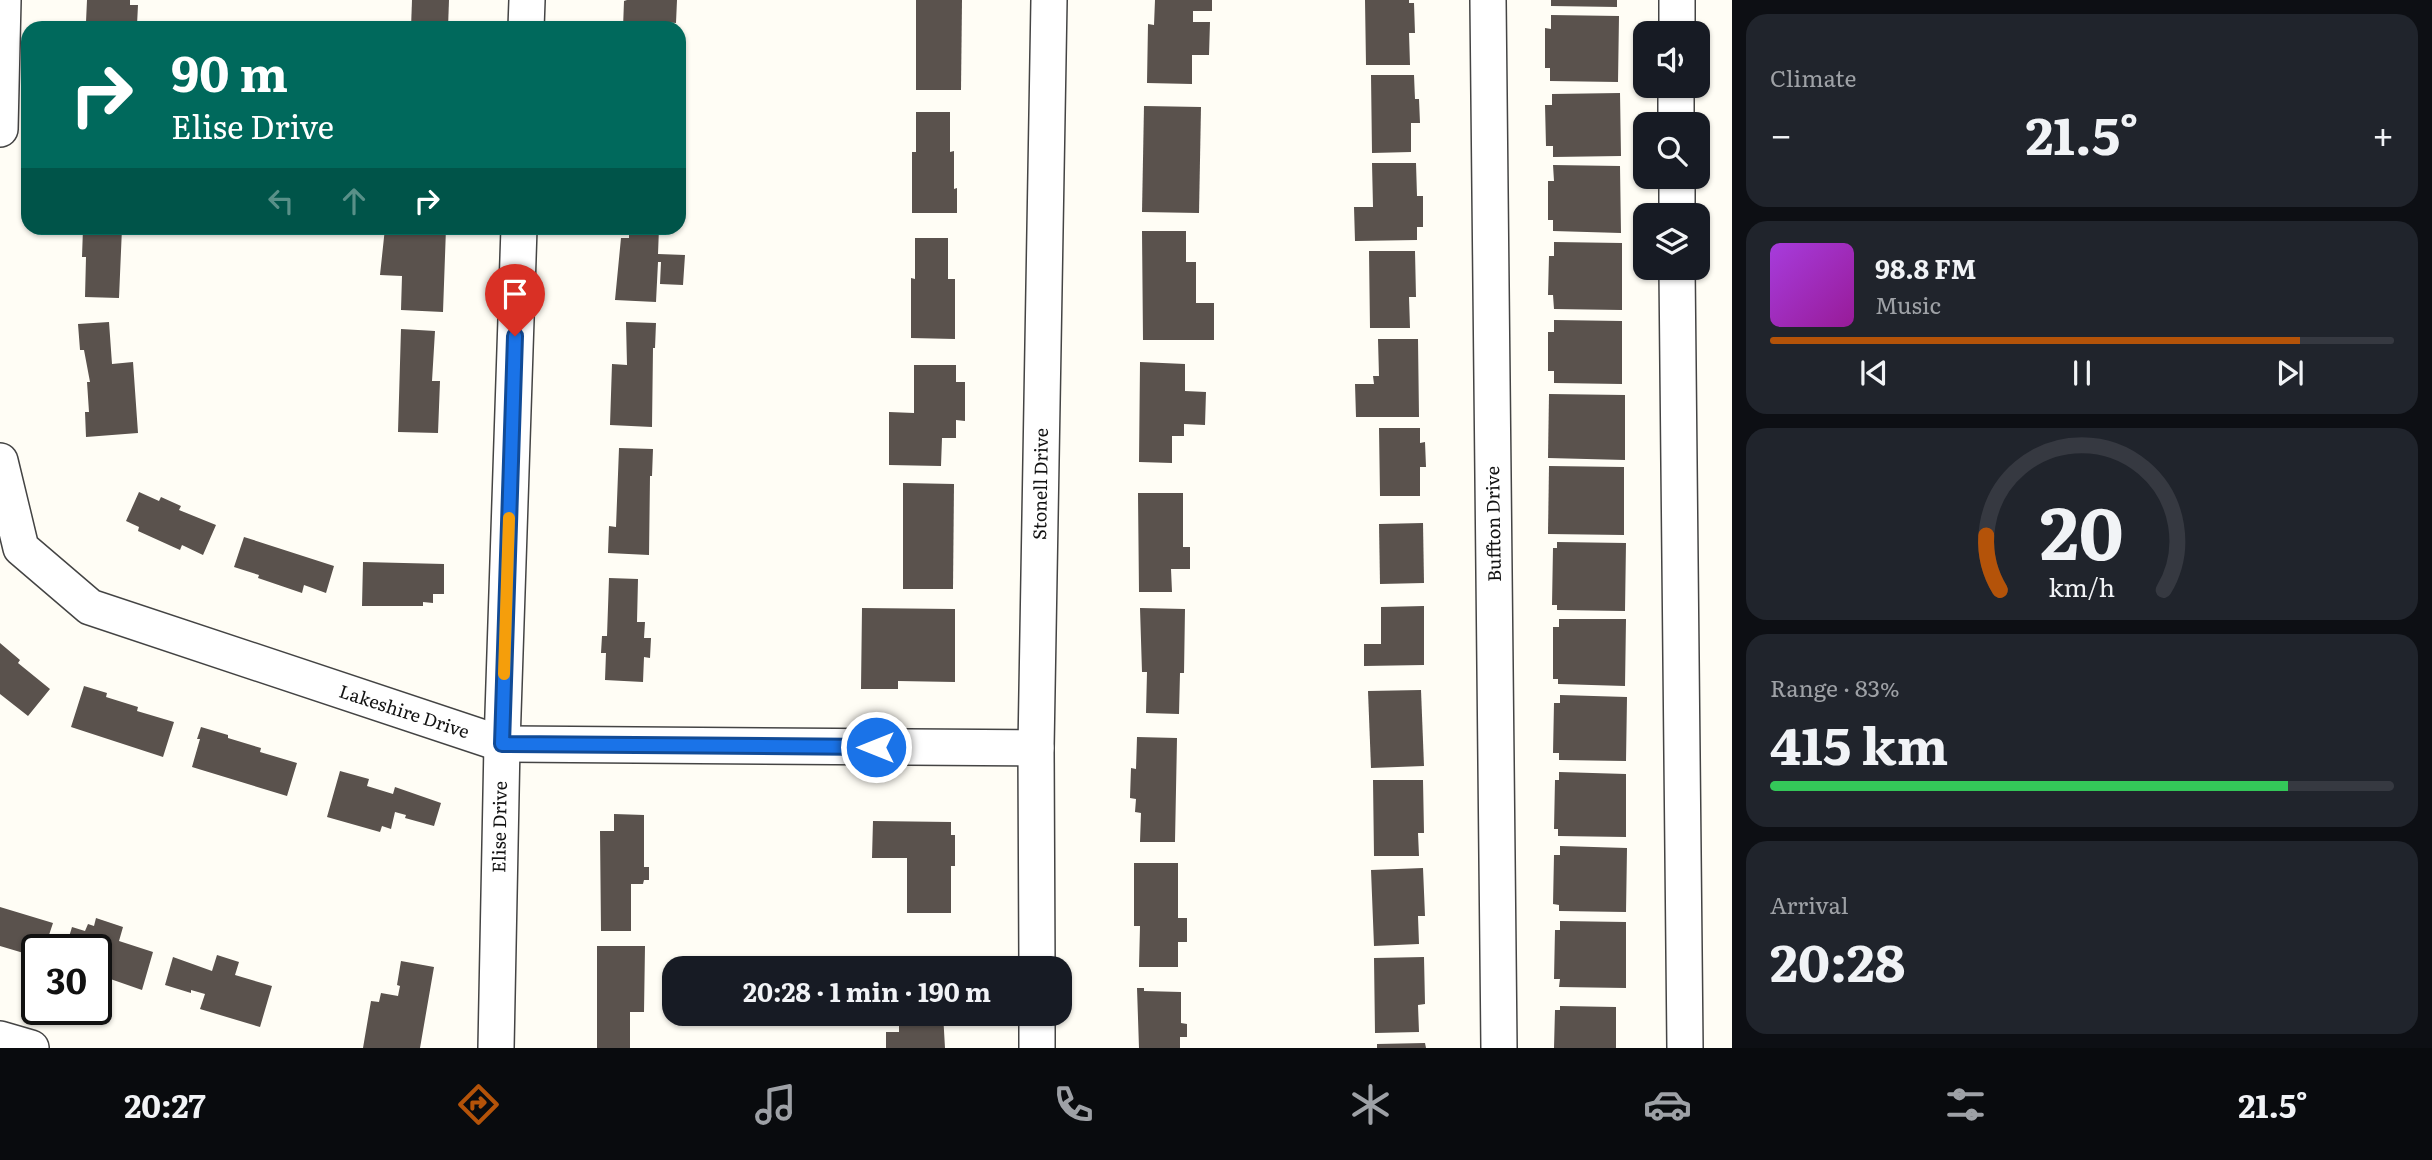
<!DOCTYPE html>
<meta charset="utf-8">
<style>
body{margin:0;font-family:Literata,serif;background:#20242c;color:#f1f3f6;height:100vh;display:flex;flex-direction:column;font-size:26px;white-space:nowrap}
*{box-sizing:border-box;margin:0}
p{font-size:23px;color:#9ea1a6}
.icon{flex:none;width:38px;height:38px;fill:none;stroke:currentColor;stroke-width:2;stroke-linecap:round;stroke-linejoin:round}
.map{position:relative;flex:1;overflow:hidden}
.details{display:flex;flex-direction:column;gap:14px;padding:14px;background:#0d0f14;width:700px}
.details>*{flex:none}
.guide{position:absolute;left:21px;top:21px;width:665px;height:214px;border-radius:21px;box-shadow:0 2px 5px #0004;background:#00695c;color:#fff;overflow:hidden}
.tools{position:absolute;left:1633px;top:21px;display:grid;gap:14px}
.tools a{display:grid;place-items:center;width:77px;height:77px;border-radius:14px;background:#171b24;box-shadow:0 2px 5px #0004;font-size:35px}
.speed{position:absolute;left:21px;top:934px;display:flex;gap:14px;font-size:35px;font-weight:700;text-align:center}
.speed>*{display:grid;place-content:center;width:91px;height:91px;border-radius:50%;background:#171b24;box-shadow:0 2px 5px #0004;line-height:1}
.speed .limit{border:4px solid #111;border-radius:10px;background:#fff;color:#111}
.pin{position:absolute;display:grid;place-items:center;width:60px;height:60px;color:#fff;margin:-72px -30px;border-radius:50% 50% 50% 0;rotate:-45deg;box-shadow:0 0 7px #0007}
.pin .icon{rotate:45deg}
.me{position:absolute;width:77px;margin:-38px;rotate:270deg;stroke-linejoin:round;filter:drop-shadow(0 0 5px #0008)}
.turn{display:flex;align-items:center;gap:24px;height:147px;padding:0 35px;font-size:32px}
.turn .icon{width:91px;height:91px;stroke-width:2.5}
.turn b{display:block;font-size:49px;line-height:60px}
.lanes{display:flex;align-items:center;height:66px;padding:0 35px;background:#0003;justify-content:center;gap:35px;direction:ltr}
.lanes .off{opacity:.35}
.big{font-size:52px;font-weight:700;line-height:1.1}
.details .widget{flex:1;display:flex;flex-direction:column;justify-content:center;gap:10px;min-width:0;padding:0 24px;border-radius:21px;background:#20242c}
.details .dial{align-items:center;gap:0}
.dial svg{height:182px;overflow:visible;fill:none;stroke:#363941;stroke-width:7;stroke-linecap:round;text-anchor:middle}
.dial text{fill:#f1f3f6;stroke:none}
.song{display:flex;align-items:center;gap:21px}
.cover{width:84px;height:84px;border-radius:10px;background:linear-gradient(135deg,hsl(280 70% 55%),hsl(300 70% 35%))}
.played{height:7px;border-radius:4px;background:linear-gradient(90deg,#b45309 85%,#363941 85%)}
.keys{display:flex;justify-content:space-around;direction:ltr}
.heat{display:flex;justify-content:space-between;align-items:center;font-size:38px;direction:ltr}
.charge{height:10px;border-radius:5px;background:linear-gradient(90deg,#34c759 83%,#363941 0)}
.trip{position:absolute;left:662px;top:956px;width:410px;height:70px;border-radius:21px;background:#171b24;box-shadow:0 2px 5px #0004;font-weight:700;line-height:70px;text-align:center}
.menu{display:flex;height:112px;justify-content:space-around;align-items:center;background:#090b0e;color:#9ea1a6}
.menu .icon{width:49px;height:49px}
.menu .active{color:#b45309}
.menu b{font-size:32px;color:#f1f3f6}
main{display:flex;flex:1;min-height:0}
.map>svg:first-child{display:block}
</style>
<main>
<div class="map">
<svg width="1732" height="1048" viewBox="0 0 1732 1048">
<rect width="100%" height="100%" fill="#fffdf5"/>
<!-- building -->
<g fill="#5a524d">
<path d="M87,0h43v5h8l-1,20 -13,-1v4h-33v-6h-5z"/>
<path d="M412,0h37l-1,28h-37z"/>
<path d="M627,0h50l-1,23 -11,-1v6h-42l1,-27z"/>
<path d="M916,0h46l-1,90h-45z"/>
<path d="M1155,0h57v11h-19v11h17l-1,33h-17v29l-45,-1 1,-59 6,1z"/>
<path d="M1365,0h44v3h5l1,30h-6l1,32h-44z"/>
<path d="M1551,0h66v7l-66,-1z"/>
<path d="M1551,15l68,1 -1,66 -68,-1v-13h-5v-40l6,1z"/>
<path d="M1371,75h43l1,24h4l1,24h-9v29l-39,1z"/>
<path d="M1620,93l1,63 -68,1v-11h-7l-1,-41h7v-11z"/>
<path d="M1144,106l57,1 -2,106 -57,-1z"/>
<path d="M916,112h34v40l4,-1v38l3,-1v25h-45v-61h4z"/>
<path d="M1372,163h44l1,33h6v31h-6v13l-62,1 -1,-34h19z"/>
<path d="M1553,165l67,1 1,67 -68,-2v-11h-5v-39h6z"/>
<path d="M83,228h39l-3,70 -34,-1 1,-40h-4z"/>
<path d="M385,228h61l-3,84 -42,-2 1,-34 -22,-1z"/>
<path d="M629,228h30l-1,26 27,1 -2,30 -23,-1 1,-22h-3l-2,40 -41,-2 6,-62h8z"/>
<path d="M1142,231h44v31h10v41h18v37h-71z"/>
<path d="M915,238h33v41h7v60l-44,-1v-60l4,1z"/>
<path d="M1554,242l68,1v67l-68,-1 -1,-14h-5l1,-39h5z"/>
<path d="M1369,251h46l1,46h-7l1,31h-40z"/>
<path d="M1554,320l68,1v63l-68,-1v-12h-6v-39h6z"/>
<path d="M109,322l3,42 21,-2 5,71 -52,4 -1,-25h4l-2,-30h3l-6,-32h-4l-2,-26z"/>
<path d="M626,322l30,1 -1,25h-2l-1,79 -42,-2 2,-61 15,1z"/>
<path d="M401,329l34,2 -3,50h8l-2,52 -40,-1z"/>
<path d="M1378,339h40l1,78h-63l-1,-33h19l-1,-8h6z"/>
<path d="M1140,362l45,2v27l21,1 -1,33 -21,-1v12h-12v27l-33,-1z"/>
<path d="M914,365h42v17h9v39l-9,-1v18h-14l-1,28 -52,-1v-53l25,1z"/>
<path d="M1549,394l76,1v65l-77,-2z"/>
<path d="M1379,428h41v15l5,-1 1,25h-6v29h-40z"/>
<path d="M619,448l34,1 -1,27h-2l-1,79 -41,-2 1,-27 7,1z"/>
<path d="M1549,466l75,1v68l-76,-1z"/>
<path d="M903,483l51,1 -1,105h-50z"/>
<path d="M139,492l20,9 2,-4 20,9 -2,4 37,15 -13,30 -21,-10 -2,5 -42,-19 1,-4 -13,-6z"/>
<path d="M1138,493h45v54h7v22h-19l1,23h-33z"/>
<path d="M1423,523l1,60 -44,1 -1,-60z"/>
<path d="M244,537l90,29 -8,27 -22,-8 -2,8 -44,-15 1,-3 -25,-8z"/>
<path d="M1557,542l69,1 -1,68 -68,-1v-5h-5l1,-57h4z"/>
<path d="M363,562l81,2v30h-11v9l-10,-1v4h-61z"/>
<path d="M609,578l29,1 -1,43h8l-1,16h7l-1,20 -6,-1 -1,25 -38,-2 1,-27h-5l1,-17h5z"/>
<path d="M1424,606v59l-60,1v-22h17v-37z"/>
<path d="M862,608l93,1v73l-57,-1v8h-37z"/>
<path d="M1140,608l45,1 -1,64h-4l-1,41 -33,-1 1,-41h-5z"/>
<path d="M1559,619h67l-1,67 -67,-2v-5h-5v-52h6z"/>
<path d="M0,643l20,17 -2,3 32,26 -22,27 -28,-22z"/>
<path d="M84,686l23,7 -1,4 32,10 -1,4 37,11 -11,35 -92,-30z"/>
<path d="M1421,690l3,76 -53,2 -3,-77z"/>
<path d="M1560,695l67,2 -1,64 -67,-1v-7h-6l1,-50h6z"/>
<path d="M201,727l27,8v3l33,10 -1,4 37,11 -10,33 -95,-29 8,-28h-3z"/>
<path d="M1137,737l40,1 -2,104h-35l1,-29 -6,-1 1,-13 -6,-1 1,-30 5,1z"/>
<path d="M340,771l29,8 -2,7 26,8 2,-7 46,16 -7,23 -29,-8 1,-3 -11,-3 -4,17 -9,-3 -2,6 -53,-15z"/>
<path d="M1559,772l67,2v63l-68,-1v-7h-4l1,-49h4z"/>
<path d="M1373,780h50l1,53h-6l1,23h-45z"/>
<path d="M614,814l30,1v52h5v13h-5l-1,4h-12v47h-30l-1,-100h14z"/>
<path d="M873,821l78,1v13h4v31h-4v47h-44v-55h-35z"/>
<path d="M1560,846l67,2 -1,64 -67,-1v-6l-6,-1 1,-49h6z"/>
<path d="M1134,863h44v55h9v24h-9v25h-39l1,-41h-6z"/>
<path d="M1423,868l2,48h-7l1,28 -45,2 -3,-76z"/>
<path d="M0,907l53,16 -9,27h-7v7l-37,-11z"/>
<path d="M96,918l27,9 -4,14 34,11 -11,38 -46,-16v-24h-31l7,-23 13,4 3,-7 6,2z"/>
<path d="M1560,921l66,1v66l-67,-1 1,-8h-6l1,-49h5z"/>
<path d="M597,946h48l-1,66h-14v36h-33z"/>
<path d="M217,955l22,7 -4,13 37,11 -12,41 -60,-18 5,-15 -14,-4v3l-26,-8 8,-28 39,14z"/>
<path d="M899,957l54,1v10h-54z"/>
<path d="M1424,957l1,47 -7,1 1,27 -44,1 -1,-75z"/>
<path d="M401,961l33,6 -14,81h-57l8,-47 8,1 2,-9 17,3 2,-10 -3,-1z"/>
<path d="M1137,988h7v3l37,1v31l6,1v13h-7v11h-41z"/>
<path d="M1560,1006l56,1v41h-62l1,-38h5z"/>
<path d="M899,1013h44l2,35h-59v-16h13z"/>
<path d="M1425,1043l1,5h-49v-4z"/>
</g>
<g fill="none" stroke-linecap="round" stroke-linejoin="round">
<defs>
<g id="minor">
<path d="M1488,0l11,1048"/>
<path d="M526,28l1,-28"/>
<path d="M1677,33v-33"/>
<path d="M1676,86v38"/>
<path d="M0,129l3,-129"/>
<path d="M1677,177v38"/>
<path d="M1677,268l8,780"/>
<path d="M0,461l21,87 69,59 412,137 534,4"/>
<path d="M1037,968l-1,-220 13,-748"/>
<path d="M1037,1013v35"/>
<path d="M0,1039l31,9"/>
<path d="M496,1048l6,-304 17,-516"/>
</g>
</defs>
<!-- minor casing -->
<use href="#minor" stroke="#444" stroke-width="38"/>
<!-- minor -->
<use href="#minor" stroke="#fff" stroke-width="35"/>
</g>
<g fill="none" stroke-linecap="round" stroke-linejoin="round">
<defs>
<path id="route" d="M515,336l-13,408 374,3"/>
</defs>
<!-- route casing -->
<use href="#route" stroke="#114b97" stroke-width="18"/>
<!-- route -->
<use href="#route" stroke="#1a73e8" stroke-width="12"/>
<!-- slow -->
<path stroke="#f59e0b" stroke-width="12" d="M504,674l5,-156"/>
</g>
<g text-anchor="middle" stroke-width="7" stroke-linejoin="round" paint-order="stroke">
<!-- street labels -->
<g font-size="18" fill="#111" stroke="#fff">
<text transform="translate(1041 484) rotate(-89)" y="6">Stonell Drive</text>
<text transform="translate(1494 524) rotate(-91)" y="6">Buffton Drive</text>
<text transform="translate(404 712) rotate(18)" y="6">Lakeshire Drive</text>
<text transform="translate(500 827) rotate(-89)" y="6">Elise Drive</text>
</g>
</g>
</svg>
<div class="tools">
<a><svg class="icon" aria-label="sound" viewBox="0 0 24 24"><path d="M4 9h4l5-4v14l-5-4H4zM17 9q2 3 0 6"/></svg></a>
<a><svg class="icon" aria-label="search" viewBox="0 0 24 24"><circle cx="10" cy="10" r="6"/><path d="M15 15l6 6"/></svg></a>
<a><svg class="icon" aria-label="layers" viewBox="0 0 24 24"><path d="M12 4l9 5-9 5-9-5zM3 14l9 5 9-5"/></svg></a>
</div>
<div class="speed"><div class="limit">30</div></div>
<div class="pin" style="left:515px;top:336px;background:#d93025"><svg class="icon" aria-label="arrive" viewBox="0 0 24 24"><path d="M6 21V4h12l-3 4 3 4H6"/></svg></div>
<svg class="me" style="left:876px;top:747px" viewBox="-20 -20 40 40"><circle r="17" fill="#1a73e8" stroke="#fff" stroke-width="3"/><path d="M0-11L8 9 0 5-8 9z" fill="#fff"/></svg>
<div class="trip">20:28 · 1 min · 190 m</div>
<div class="guide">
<div class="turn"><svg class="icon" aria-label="right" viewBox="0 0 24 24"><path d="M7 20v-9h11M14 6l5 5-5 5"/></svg><div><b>90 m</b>Elise Drive</div></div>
<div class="lanes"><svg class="icon off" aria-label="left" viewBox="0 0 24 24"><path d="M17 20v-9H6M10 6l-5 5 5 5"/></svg><svg class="icon off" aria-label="ahead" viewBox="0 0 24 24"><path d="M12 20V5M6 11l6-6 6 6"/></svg><svg class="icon" aria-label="right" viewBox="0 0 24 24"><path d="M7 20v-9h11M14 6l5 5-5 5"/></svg></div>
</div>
</div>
<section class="details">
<div class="widget"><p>Climate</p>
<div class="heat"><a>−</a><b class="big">21.5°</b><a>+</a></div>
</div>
<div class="widget">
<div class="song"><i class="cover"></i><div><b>98.8 FM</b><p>Music</p></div></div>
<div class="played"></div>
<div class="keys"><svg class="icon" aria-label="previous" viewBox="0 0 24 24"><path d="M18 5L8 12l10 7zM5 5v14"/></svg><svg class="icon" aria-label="pause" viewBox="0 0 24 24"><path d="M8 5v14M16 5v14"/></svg><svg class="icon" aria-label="next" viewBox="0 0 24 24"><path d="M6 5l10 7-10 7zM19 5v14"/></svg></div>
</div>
<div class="widget dial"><svg viewBox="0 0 100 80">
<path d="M14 69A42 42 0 1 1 86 69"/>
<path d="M14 69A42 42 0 0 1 8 45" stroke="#b45309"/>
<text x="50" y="56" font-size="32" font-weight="700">20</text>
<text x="50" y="72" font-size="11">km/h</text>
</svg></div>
<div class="widget"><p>Range · 83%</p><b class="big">415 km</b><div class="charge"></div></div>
<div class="widget"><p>Arrival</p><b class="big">20:28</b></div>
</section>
</main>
<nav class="menu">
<b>20:27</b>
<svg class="icon active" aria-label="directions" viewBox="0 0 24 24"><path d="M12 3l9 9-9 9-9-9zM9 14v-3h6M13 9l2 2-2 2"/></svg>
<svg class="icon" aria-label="music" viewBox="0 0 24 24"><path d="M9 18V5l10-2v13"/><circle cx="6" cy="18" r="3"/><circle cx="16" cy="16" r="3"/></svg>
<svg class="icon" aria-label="phone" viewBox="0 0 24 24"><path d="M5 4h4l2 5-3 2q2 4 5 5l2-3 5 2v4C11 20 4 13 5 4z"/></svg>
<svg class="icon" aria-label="climate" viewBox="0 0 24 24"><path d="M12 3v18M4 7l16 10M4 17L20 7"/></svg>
<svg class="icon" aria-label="car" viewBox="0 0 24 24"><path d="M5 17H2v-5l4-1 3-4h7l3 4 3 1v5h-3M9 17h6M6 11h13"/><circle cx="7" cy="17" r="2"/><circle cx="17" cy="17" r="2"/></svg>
<svg class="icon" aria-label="filters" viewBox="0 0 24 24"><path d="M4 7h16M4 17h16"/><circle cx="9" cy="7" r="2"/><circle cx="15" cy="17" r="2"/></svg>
<b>21.5°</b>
</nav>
